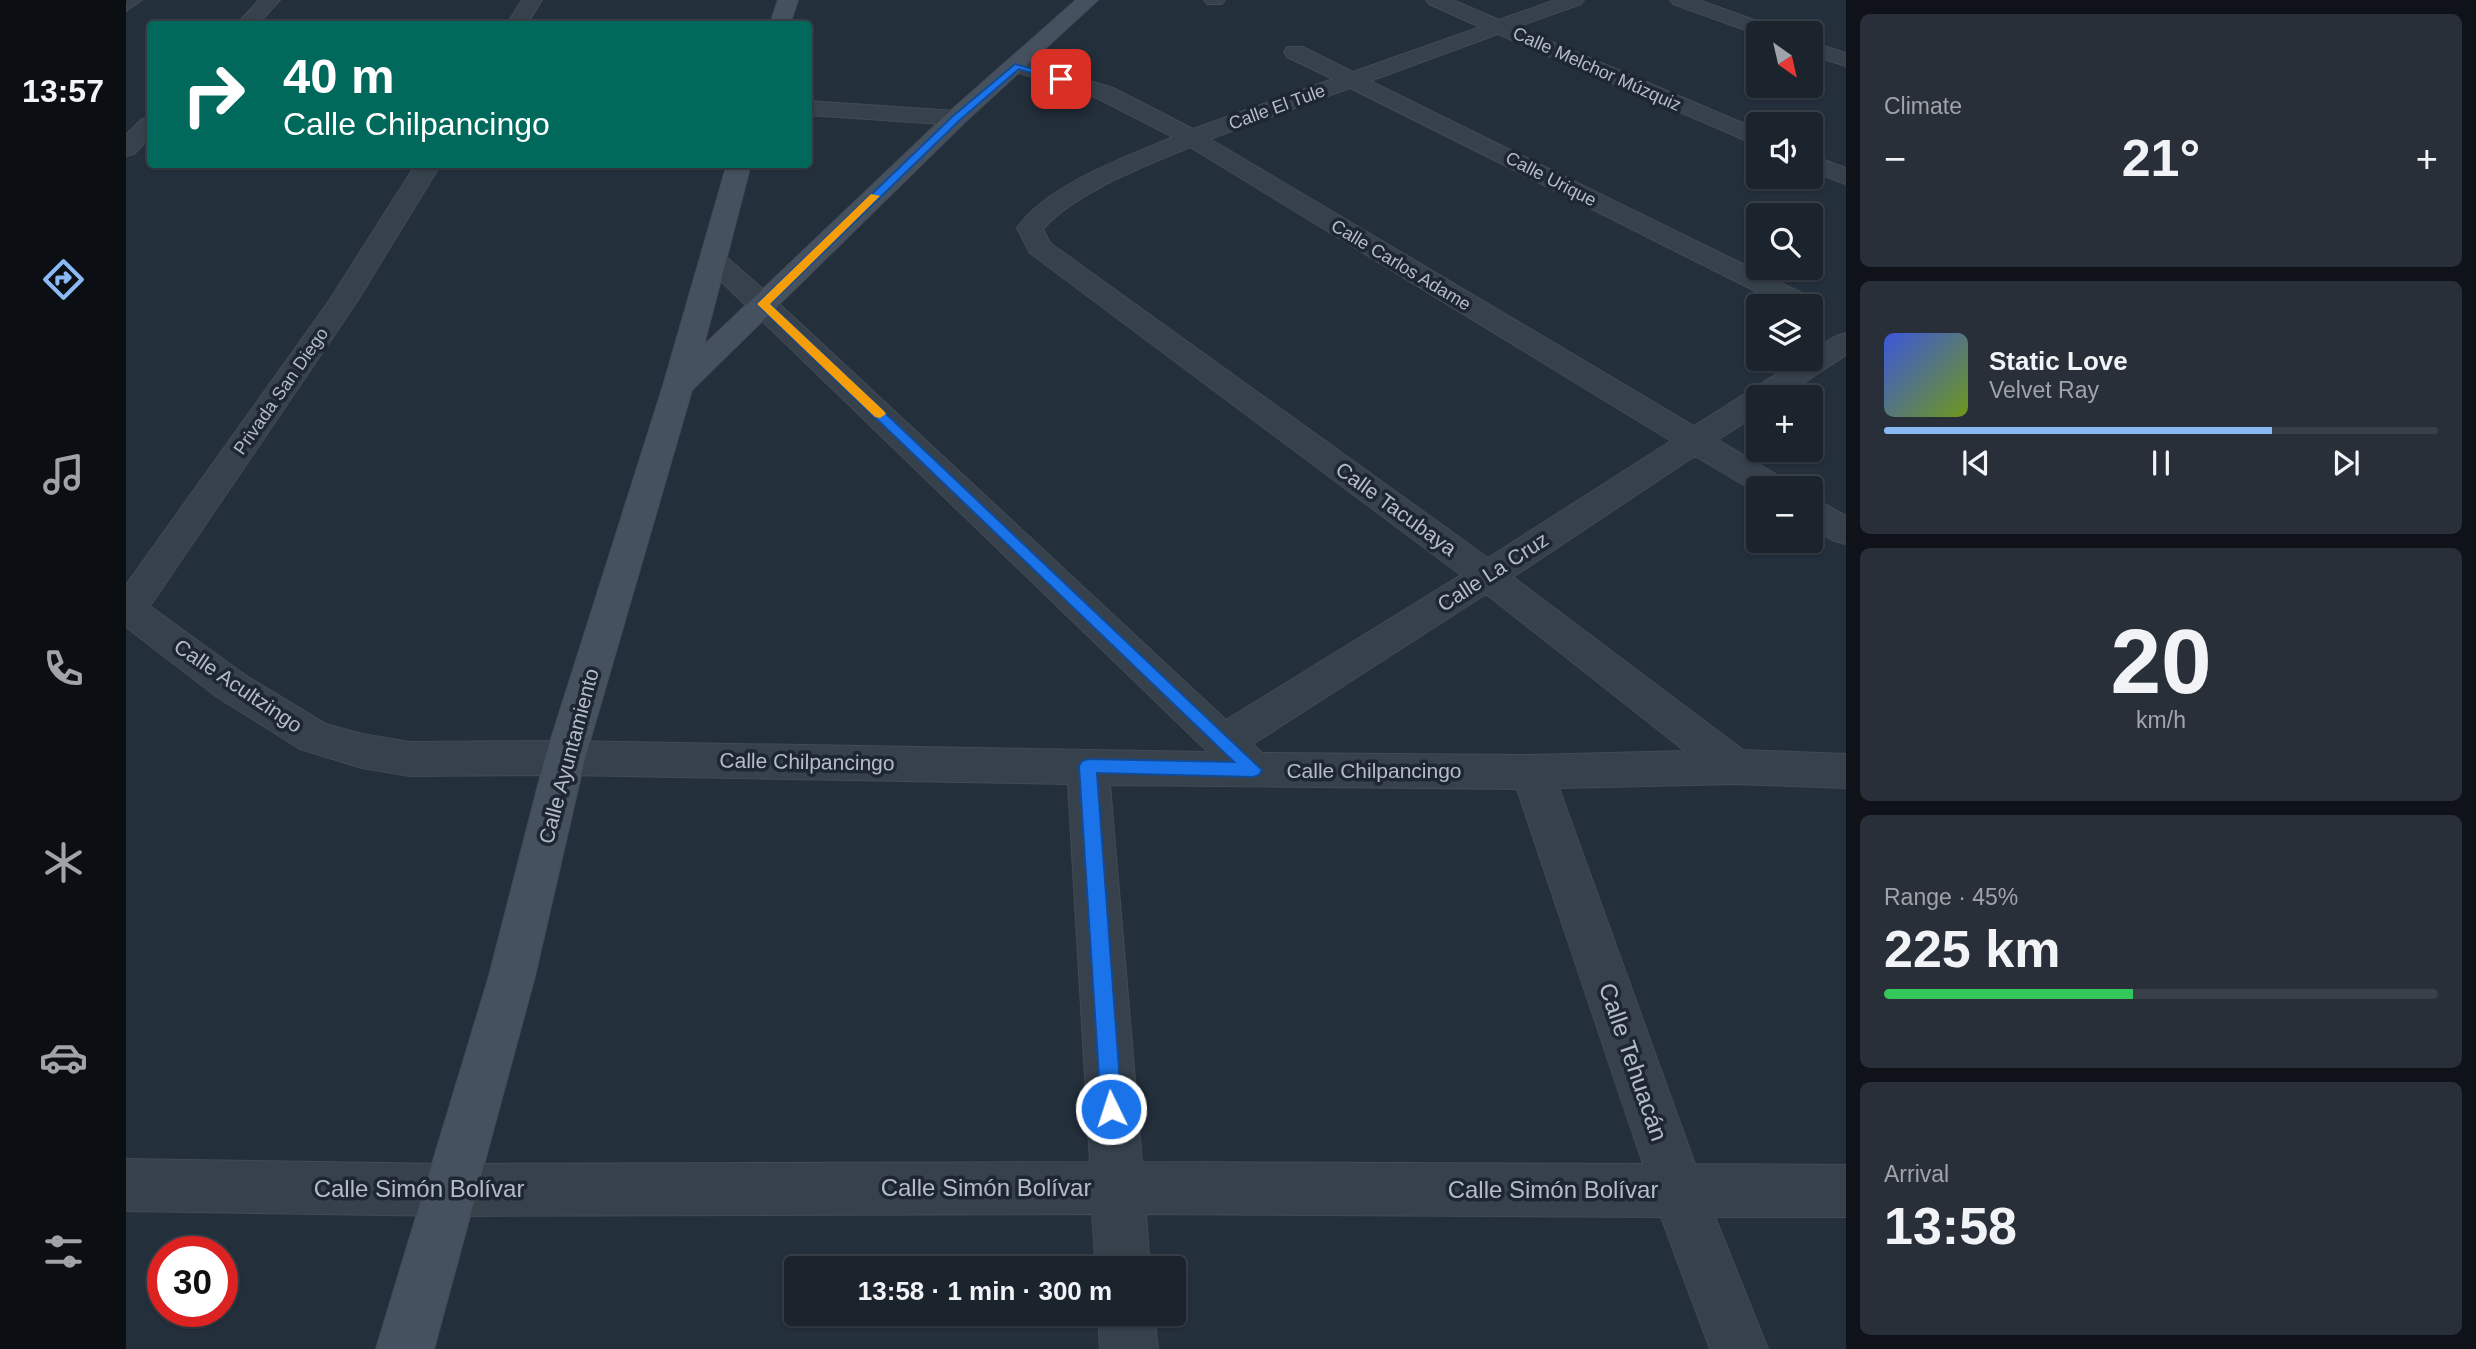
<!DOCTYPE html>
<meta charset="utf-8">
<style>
body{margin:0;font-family:Arial,sans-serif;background:#282f39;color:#f1f3f6;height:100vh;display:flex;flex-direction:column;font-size:26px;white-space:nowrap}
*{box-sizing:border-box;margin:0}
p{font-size:23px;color:#a0a4aa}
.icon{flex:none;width:38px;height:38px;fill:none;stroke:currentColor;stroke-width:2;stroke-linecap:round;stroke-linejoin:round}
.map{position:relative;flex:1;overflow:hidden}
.panel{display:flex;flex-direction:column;gap:14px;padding:14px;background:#0f1319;width:630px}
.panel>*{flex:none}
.top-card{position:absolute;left:21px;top:21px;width:665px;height:147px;border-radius:7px;box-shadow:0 2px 5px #0004,0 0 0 2px #394049;background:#00695c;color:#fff;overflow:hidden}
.needle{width:46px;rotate:146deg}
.tools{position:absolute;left:1620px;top:21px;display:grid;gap:14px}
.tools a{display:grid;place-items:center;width:77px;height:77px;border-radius:7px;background:#1b232d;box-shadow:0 2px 5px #0004,0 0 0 2px #394049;font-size:35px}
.speed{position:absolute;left:21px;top:1236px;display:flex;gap:14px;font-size:35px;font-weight:700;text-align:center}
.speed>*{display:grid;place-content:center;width:91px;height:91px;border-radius:50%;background:#1b232d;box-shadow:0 2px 5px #0004,0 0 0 2px #394049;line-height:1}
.speed .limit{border:10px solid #d22;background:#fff;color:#111}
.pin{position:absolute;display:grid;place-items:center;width:60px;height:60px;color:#fff;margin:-30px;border-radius:14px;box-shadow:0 4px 10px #0006}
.me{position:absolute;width:77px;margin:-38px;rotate:356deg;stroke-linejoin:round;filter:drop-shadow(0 0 5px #0008)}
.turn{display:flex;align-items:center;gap:24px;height:147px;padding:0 21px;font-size:32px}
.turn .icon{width:91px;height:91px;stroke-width:2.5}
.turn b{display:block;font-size:49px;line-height:60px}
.big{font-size:52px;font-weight:700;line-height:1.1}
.panel .card{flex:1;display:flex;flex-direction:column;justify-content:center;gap:10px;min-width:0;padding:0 24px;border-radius:10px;background:#282f39}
.panel .dial{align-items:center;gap:0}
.dial b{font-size:91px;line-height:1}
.song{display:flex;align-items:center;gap:21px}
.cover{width:84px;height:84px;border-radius:10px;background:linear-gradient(135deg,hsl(230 70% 55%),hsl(80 70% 35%))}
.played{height:7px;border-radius:4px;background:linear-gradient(90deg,#8ab9f6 70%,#394049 70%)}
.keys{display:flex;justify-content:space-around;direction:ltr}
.heat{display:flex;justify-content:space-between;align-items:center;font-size:38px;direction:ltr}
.charge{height:10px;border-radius:5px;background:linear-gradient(90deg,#34c759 45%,#394049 0)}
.trip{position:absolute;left:658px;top:1256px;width:402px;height:70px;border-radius:7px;background:#1b232d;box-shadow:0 2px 5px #0004,0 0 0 2px #394049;font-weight:700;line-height:70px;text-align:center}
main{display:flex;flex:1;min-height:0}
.menu{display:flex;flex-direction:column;width:126px;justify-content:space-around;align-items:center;background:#0b0e12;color:#a0a4aa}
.menu .icon{width:49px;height:49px}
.menu .selected{color:#8ab9f6}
.menu b{font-size:32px;color:#f1f3f6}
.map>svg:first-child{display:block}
</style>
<main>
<nav class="menu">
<b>13:57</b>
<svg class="icon selected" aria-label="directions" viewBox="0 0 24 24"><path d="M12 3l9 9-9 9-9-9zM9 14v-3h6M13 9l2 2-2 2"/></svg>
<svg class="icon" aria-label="music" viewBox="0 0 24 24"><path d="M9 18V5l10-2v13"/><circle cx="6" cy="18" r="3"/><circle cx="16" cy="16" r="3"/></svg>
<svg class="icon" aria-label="phone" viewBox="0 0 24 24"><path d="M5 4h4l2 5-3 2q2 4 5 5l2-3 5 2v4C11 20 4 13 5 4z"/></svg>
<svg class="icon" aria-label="climate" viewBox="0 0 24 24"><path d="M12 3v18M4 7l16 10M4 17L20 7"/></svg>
<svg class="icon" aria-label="car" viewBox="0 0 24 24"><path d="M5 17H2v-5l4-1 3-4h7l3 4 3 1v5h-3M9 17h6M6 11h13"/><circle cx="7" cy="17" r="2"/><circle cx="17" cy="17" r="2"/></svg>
<svg class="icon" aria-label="filters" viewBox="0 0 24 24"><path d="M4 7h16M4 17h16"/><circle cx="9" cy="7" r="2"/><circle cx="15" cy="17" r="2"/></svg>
</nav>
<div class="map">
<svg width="1720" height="1349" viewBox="0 0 1720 1349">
<rect width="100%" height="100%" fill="#242f3c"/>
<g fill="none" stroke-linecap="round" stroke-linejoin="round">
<defs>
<path id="lane" d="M16,0l-16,11 2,-11z"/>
<g id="street">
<path d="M133,0h21l-22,24h-21z"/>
<path d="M396,0h20l-15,24h-20z"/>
<path d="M1078,0h21l-3,4h-15z"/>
<path d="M1300,0h27l46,20 56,-20h29l-3,4 -64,23 242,103v16l-261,-112 -128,47 446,219 4,6 -4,6 -5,1v-7h-26l-435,-218 -140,51 484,287 106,-67h11v-8l25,-15 10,-3v22l-64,42h-23v16l-41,27 67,40 5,8h-31v6l-64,-38 -182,121 230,173 103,4v34l-111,-4 -176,4 136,376 151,1v52h-131l53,132h-58l-49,-132 -515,-3 4,55h-54l-4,-55 -643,2 -323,-5v-52l323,5 641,-2 -22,-378 -503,-9 -155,1 -48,-8 -62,-19 -83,-52 -91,-70v-42l203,-284 87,-137h25l-85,139 -206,303 95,69 81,49 36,10 48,8 155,-1 643,11 -508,-491 4,-6 10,-2 10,2 49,43 453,422 235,-145 -431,-322 -13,-25c30,-43 108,-71 156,-91l-76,-39 -87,-28 -3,-5 3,-5 8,-1 95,29 80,41 140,-50 -46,-22 -3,-5 3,-5h16l50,25 127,-45 -51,-23zM1064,147l481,294 -183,117 -438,-315 -7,-14c34,-38 101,-62 147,-82zM1360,594l199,157 -153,4 -270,-2 -9,-9zM984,785l407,4 126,375 -501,-2z"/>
<path d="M1544,0h29l80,29 3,4 -23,2 -86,-31z"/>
<path d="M1685,42l35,11v13l-35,-11z"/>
<path d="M682,101l148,10 8,2 4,5 -4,5 -8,2 -148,-10z"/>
<path d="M24,117v20l-16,17 -8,2v-21l16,-16z"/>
<path d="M1685,155l35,13v16l-35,-13z"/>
<path d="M1685,499l12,4 23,13v28l-12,-3 -23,-14z"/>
<path d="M972,1314h56l4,35h-58z"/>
</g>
<g id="secondary">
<path d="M652,0h20l-8,24h-20z"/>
<path d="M950,0h22l-134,123 -272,267 -107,368 -50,218 -101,373h-58l113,-373 56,-218 118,-372 64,-222h24l-47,181 244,-232z"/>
</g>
</defs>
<!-- lane casing -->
<use href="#lane" stroke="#414a55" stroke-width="2"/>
<!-- street casing -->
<use href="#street" stroke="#414a55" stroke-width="2"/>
<!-- secondary casing -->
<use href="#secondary" stroke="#414a55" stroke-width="2"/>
<!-- lane -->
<use href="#lane" fill="#37414c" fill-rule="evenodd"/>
<!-- street -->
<use href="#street" fill="#37414c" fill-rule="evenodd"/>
<!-- secondary -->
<use href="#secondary" fill="#46515f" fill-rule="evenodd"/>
</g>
<!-- route -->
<path fill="#1a73e8" stroke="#114b97" stroke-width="2" d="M889,64l51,15 -5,3 -42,-13 -59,51 -190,184 492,466 -3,5 -6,2 -156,-4 25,336 -4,7 -7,3 -7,-3 -3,-7 -22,-343 3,-5 6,-2 146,3 -477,-458 196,-188z"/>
<!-- slow -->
<path fill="#f59e0b" d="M745,194l9,2 -110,108 114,107 2,3 -6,4 -5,-1 -118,-113z"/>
<g text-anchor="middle" stroke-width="7" stroke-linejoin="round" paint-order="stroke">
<!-- far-street labels -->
<g font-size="18" fill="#b3bcc8" stroke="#1d2631">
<text transform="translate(1471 69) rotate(24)" y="6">Calle Melchor Múzquiz</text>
<text transform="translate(1151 107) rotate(-20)" y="6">Calle El Tule</text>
<text transform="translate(1425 179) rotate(27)" y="6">Calle Urique</text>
<text transform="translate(1275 265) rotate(31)" y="6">Calle Carlos Adame</text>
<text transform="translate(155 391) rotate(-55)" y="6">Privada San Diego</text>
</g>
<!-- street labels -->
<g font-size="21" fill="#b3bcc8" stroke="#1d2631">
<text transform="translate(1270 509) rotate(36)" y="7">Calle Tacubaya</text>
<text transform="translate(1367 572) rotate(-33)" y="7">Calle La Cruz</text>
<text transform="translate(112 686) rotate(34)" y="7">Calle Acultzingo</text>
<text transform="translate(443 756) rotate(-75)" y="7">Calle Ayuntamiento</text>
<text transform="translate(681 762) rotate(1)" y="7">Calle Chilpancingo</text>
<text x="1248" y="778">Calle Chilpancingo</text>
</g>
<!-- near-street labels -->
<g font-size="24" fill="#b3bcc8" stroke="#1d2631">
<text transform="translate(1507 1062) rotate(71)" y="8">Calle Tehuacán</text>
<text x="860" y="1196">Calle Simón Bolívar</text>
<text x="293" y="1197">Calle Simón Bolívar</text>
<text x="1427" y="1198">Calle Simón Bolívar</text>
</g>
</g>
</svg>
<div class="tools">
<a><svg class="needle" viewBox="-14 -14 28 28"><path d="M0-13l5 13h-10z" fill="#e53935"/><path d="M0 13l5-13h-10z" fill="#a0a4aa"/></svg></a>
<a><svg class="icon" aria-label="sound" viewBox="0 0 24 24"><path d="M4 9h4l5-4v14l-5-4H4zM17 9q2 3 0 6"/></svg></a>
<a><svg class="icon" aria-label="search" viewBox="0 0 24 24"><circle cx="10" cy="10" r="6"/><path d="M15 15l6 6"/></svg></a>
<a><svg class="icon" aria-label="layers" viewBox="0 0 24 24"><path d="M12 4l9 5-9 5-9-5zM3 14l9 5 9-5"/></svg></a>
<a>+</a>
<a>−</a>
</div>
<div class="speed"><div class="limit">30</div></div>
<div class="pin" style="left:935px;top:79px;background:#d93025"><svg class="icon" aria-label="arrive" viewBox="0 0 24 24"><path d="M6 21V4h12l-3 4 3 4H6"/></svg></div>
<svg class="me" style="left:985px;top:1109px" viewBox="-20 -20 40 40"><circle r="17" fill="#1a73e8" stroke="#fff" stroke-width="3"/><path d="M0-11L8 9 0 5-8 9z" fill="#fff"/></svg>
<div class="trip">13:58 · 1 min · 300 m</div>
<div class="top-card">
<div class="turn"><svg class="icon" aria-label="right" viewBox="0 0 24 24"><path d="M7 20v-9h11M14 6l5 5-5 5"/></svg><div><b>40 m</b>Calle Chilpancingo</div></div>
</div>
</div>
<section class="panel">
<div class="card"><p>Climate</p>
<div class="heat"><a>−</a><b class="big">21°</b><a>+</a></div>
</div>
<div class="card">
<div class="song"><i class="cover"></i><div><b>Static Love</b><p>Velvet Ray</p></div></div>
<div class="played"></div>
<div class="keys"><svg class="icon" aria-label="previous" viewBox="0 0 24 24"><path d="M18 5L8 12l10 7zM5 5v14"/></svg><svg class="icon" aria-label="pause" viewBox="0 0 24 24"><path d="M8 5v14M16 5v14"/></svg><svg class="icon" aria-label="next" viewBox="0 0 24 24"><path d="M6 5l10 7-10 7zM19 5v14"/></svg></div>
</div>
<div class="card dial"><b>20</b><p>km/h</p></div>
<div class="card"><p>Range · 45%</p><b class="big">225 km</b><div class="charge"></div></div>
<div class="card"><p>Arrival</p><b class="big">13:58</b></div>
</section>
</main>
